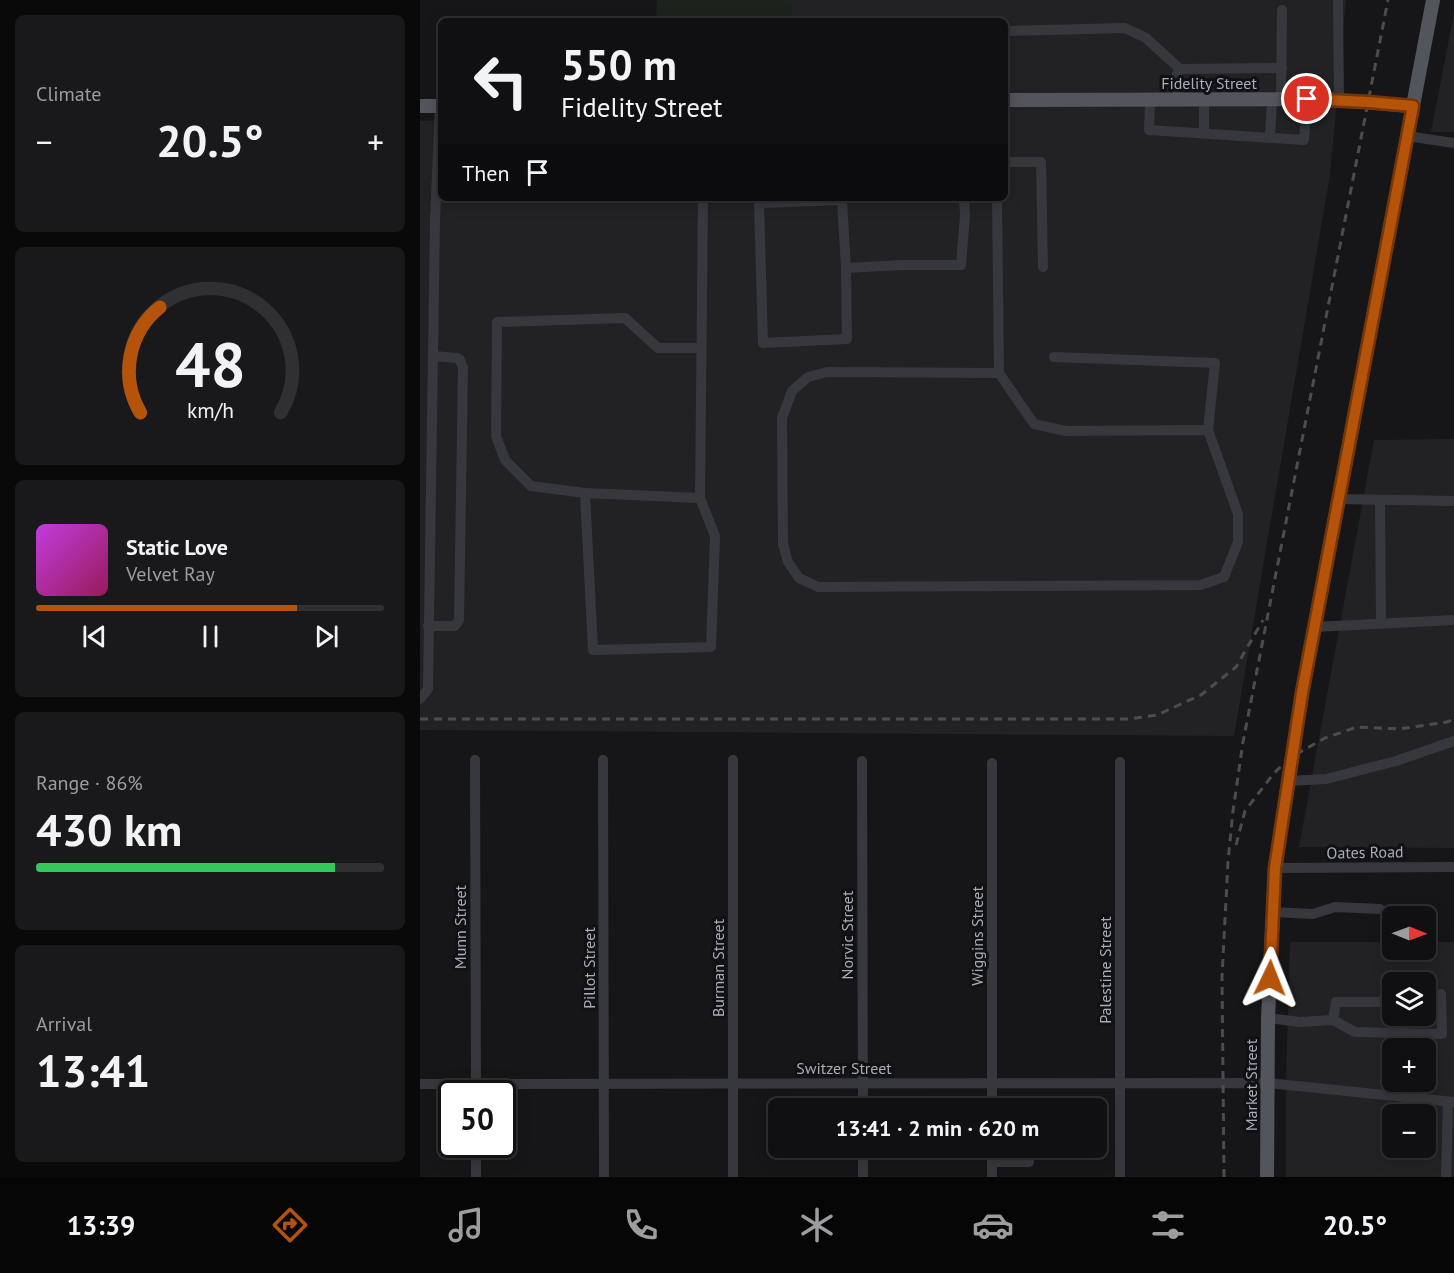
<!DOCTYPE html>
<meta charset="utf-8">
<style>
body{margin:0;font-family:"PT Sans",sans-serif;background:#19191b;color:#f1f3f6;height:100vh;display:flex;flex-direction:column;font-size:22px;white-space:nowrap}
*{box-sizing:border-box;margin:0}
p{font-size:20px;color:#9c9d9f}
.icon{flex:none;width:33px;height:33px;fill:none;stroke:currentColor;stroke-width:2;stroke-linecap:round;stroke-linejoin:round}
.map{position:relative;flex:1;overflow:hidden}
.sheet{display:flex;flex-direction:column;gap:15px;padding:15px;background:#09090a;width:420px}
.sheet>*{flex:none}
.top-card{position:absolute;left:18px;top:18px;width:570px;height:183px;border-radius:9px;box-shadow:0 3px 15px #0003,0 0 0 2px #303032;background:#101012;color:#f1f3f6;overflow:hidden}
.needle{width:39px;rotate:91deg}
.fabs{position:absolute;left:962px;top:906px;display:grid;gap:12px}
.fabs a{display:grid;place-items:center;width:54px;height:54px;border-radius:9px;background:#101012;box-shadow:0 3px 15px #0003,0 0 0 2px #303032;font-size:30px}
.speed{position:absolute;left:18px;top:1080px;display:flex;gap:12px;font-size:30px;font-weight:700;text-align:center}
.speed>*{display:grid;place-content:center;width:78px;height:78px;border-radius:50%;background:#101012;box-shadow:0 3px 15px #0003,0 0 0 2px #303032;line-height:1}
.speed .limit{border:3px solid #111;border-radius:9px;background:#fff;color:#111}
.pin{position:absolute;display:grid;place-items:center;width:51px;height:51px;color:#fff;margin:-26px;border:3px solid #fff;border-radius:50%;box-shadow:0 2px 6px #0007}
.me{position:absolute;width:66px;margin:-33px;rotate:2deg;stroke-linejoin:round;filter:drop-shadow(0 0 4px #0008)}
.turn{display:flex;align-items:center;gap:21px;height:126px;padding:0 24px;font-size:27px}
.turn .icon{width:78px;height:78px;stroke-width:2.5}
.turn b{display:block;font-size:42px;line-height:51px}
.then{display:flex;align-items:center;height:57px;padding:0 24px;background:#0003;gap:12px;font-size:22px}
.big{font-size:45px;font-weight:600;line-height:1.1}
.sheet .tile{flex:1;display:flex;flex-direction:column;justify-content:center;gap:9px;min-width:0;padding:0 21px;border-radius:9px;background:#19191b}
.sheet .dial{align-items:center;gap:0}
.dial svg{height:156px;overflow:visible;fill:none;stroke:#303032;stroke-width:7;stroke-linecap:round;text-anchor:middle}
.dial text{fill:#f1f3f6;stroke:none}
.song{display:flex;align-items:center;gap:18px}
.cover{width:72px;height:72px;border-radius:9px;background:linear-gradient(135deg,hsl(290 70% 55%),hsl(330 70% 35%))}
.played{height:6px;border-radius:3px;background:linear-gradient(90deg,#b45309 75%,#303032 75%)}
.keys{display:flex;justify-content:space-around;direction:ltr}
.heat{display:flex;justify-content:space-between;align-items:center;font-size:33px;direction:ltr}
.charge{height:9px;border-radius:4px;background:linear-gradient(90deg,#34c759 86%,#303032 0)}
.trip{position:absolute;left:348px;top:1098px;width:339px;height:60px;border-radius:9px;background:#101012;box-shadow:0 3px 15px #0003,0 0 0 2px #303032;font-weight:600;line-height:60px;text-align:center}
.dock{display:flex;height:96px;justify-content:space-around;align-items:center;background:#060607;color:#9c9d9f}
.dock .icon{width:42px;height:42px}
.dock .current{color:#b45309}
.dock b{font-size:27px;color:#f1f3f6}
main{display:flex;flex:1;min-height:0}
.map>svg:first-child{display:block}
</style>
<main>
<section class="sheet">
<div class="tile"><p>Climate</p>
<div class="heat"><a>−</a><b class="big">20.5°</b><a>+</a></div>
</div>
<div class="tile dial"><svg viewBox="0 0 100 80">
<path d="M14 69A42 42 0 1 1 86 69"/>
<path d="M14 69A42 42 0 0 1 24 15" stroke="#b45309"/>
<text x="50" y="56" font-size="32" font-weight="700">48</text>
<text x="50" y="72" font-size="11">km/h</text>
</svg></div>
<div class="tile">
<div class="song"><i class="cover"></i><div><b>Static Love</b><p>Velvet Ray</p></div></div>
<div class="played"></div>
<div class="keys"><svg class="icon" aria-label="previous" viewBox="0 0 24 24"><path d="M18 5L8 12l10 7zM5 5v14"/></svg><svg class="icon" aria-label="pause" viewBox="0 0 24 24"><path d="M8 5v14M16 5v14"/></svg><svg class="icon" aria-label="next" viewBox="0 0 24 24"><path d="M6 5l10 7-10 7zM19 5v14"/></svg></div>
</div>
<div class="tile"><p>Range · 86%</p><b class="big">430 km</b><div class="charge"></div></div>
<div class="tile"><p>Arrival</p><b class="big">13:41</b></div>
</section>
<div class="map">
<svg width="1034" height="1177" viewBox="0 0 1034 1177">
<rect width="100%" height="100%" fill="#161618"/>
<!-- built -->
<g fill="#222225" fill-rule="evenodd">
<path d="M370,0h556l-16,175 -96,561 -814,-6v-609l21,-1v78h564v-177h-214z"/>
<path d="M1034,13v119h-23z"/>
<path d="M1034,439v409l-155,-1 75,-407z"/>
<path d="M870,942h102v8h33v-8h29v235h-168v-97zM972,982h33v34h-33zM972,1048h33v34h-33zM972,1114h33v34h-33z"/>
</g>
<!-- green -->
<path fill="#1c231d" d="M237,0h133l1,21h-135z"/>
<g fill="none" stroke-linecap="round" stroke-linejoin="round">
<!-- minor -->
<g stroke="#37383d" stroke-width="10">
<path d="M918,0l1,100"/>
<path d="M585,31l120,-3 21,10 34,31"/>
<path d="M861,99l1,-89"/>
<path d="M730,100l-1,30 155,10 3,-41"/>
<path d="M757,100v-26l3,-5 102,-1"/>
<path d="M784,100v33"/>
<path d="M987,136l47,7"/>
<path d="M850,137l2,-38"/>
<path d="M585,162h36l2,105"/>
<path d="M577,198l2,175 35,51 32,7 142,-1 30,84v28l-14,35 -24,8 -382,2 -19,-9 -11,-16 -5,-18 -1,-126 10,-27 16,-14 19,-5 172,1"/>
<path d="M422,200l4,68 1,71 -84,4 -4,-140z"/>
<path d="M426,268l56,-3h59l4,-50 -1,-17"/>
<path d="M281,348h-43l-33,-30 -128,4 -1,114 9,24 26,26 54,7 8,157 118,-3 4,-111 -15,-38 3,-300"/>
<path d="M634,357l161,6 -7,67"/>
<path d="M165,493l115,5"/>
<path d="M918,499l116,2"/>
<path d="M960,500l1,124"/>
<path d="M8,626h27l4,-6 4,-252 -3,-8 -3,-2 -24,-2"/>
<path d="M894,627l140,-7"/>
<path d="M0,699l8,-10 7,-469 5,-114"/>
<path d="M55,760l1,334"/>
<path d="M183,760l1,417"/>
<path d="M313,760v417"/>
<path d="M442,761l1,347"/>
<path d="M700,762v415"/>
<path d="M868,781l38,-2 70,-18 58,-20"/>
<path d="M855,868l179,-1"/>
<path d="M853,912l40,2 22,-7 45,2"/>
<path d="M848,1018l32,4 33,-2 22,12 87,2 -1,-40"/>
<path d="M913,1020l3,-18h46l4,-9"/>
<path d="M0,1084l847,-1 187,19"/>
<path d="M572,1108v-345"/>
<path d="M56,1144v33"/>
<path d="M443,1148v29"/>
<path d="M572,1148v29"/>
<path d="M572,1162h37"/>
<path d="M1026,1177l2,-75"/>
</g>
<!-- major -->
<g stroke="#53555c" stroke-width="14">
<path d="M585,100l318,-1 90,7"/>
<path d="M0,106h21"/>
<path d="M847,1177l1,-159 7,-150 27,-175 131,-693"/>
</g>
<!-- rail -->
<g stroke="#4a4c52" stroke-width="3" stroke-dasharray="8 6" stroke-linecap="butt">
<path d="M0,719h709l28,-4 44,-20 35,-28 27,-47"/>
<path d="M816,845l9,-34 29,-38 17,-16 34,-19 32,-11 42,2 48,-7 7,-3"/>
<path d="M804,1177l-2,-200 6,-116 5,-50 10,-69 145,-742"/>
</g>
</g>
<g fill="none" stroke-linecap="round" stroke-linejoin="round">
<defs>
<path id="route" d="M850,978l5,-110 27,-175 111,-587 -45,-4 -61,-3"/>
</defs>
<!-- route casing -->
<use href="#route" stroke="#753606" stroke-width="15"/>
<!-- route -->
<use href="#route" stroke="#b45309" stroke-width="10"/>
</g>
<g text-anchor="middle" stroke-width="6" stroke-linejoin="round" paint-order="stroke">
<!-- street labels -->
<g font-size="16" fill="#a8adb8" stroke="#111113">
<text x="789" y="89">Fidelity Street</text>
<text transform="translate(945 852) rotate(-1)" y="6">Oates Road</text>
<text transform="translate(40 927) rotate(-90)" y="6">Munn Street</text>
<text transform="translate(427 935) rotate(-90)" y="6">Norvic Street</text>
<text transform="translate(557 936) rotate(-90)" y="6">Wiggins Street</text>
<text transform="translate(169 968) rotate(-90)" y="6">Pillot Street</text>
<text transform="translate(298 968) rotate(-90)" y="6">Burman Street</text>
<text transform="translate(685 970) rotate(-90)" y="6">Palestine Street</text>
<text x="424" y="1074">Switzer Street</text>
<text transform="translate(831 1085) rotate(-90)" y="6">Market Street</text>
</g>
</g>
</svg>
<div class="fabs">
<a><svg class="needle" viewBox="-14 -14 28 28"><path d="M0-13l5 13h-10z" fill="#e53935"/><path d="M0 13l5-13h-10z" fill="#9c9d9f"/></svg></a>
<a><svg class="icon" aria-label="layers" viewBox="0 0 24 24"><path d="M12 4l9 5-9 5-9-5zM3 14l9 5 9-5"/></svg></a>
<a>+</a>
<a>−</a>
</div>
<div class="speed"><div class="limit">50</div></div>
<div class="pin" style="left:887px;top:99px;background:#d93025"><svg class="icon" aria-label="arrive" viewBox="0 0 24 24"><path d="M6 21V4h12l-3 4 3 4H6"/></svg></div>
<svg class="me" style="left:850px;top:978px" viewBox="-20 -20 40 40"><path d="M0-17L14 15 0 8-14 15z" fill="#b45309" stroke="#fff" stroke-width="4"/></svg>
<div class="trip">13:41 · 2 min · 620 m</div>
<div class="top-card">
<div class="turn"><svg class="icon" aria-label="left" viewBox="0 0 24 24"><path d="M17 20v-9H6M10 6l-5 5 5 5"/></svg><div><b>550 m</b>Fidelity Street</div></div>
<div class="then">Then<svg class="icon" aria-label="arrive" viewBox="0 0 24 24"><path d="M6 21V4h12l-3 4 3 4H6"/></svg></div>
</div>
</div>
</main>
<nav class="dock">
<b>13:39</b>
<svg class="icon current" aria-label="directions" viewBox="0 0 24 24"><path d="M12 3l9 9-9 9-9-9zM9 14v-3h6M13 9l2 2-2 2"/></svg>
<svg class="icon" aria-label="music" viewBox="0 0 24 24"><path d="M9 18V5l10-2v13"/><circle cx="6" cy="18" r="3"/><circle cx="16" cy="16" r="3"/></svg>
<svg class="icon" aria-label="phone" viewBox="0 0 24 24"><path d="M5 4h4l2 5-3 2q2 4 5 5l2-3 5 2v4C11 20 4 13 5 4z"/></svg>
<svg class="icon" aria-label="climate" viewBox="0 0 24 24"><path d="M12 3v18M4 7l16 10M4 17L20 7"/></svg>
<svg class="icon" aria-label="car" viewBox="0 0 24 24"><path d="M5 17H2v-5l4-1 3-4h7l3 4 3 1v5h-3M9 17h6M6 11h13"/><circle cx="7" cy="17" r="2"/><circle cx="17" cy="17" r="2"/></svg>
<svg class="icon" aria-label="filters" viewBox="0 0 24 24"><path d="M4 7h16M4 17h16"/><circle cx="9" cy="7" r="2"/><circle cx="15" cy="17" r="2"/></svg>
<b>20.5°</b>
</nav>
